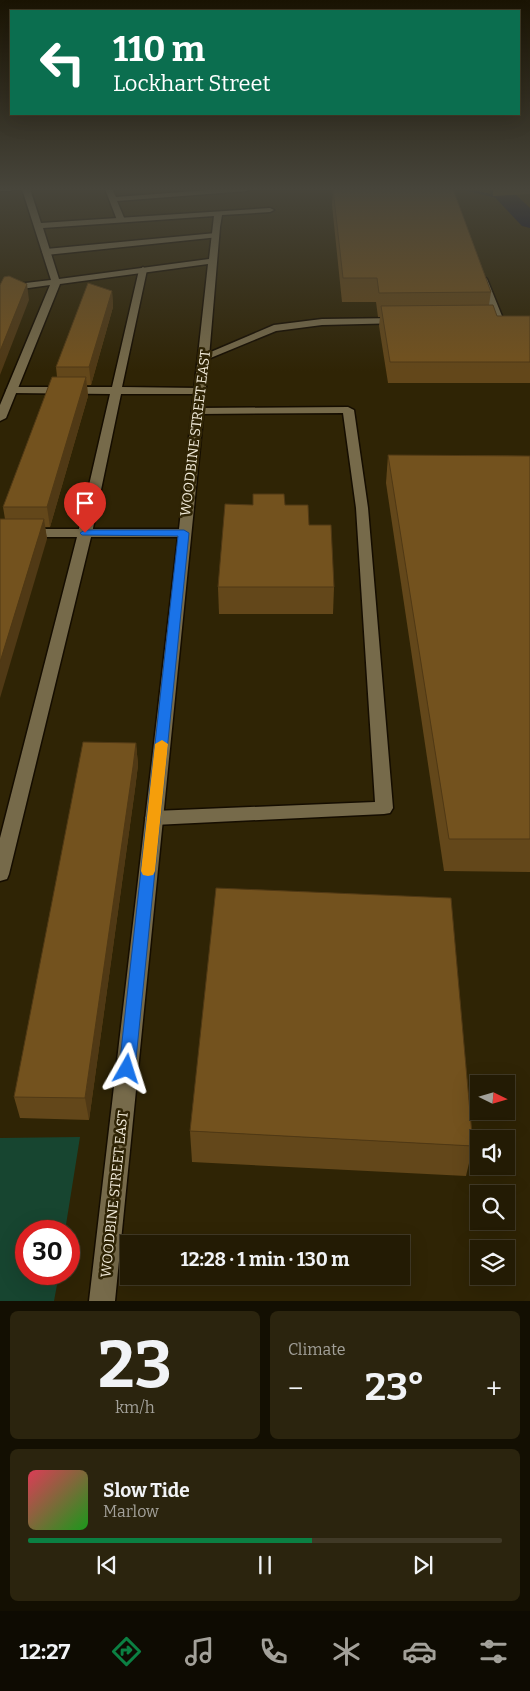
<!DOCTYPE html>
<meta charset="utf-8">
<style>
body{margin:0;font-family:Bitter,serif;background:#2b240e;color:#f1f3f6;height:100vh;display:flex;flex-direction:column;font-size:19px;white-space:nowrap}
*{box-sizing:border-box;margin:0}
p{font-size:16px;color:#a3a19a}
.icon{flex:none;width:28px;height:28px;fill:none;stroke:currentColor;stroke-width:2;stroke-linecap:round;stroke-linejoin:round}
.map{position:relative;height:1301px;overflow:hidden}
.drawer{display:flex;flex-direction:column;gap:10px;padding:10px;background:#130f02;flex:1}
.drawer>*{flex:none}
.banner{position:absolute;left:10px;top:10px;width:510px;height:105px;border-radius:0px;box-shadow:0 5px 20px #0002,0 0 0 1px #403926;background:#0b6e4f;color:#fff;overflow:hidden}
.needle{width:32px;rotate:95deg}
.tools{position:absolute;left:470px;top:1075px;display:grid;gap:10px}
.tools a{display:grid;place-items:center;width:45px;height:45px;border-radius:0px;background:#231b04;box-shadow:0 5px 20px #0002,0 0 0 1px #403926;font-size:25px}
.speed{position:absolute;left:15px;top:1220px;display:flex;gap:10px;font-size:25px;font-weight:700;text-align:center}
.speed>*{display:grid;place-content:center;width:65px;height:65px;border-radius:50%;background:#231b04;box-shadow:0 5px 20px #0002,0 0 0 1px #403926;line-height:1}
.speed .limit{border:8px solid #d22;background:#fff;color:#111}
.pin{position:absolute;display:grid;place-items:center;width:42px;height:42px;color:#fff;margin:-51px -21px;border-radius:50% 50% 50% 0;rotate:-45deg;box-shadow:0 0 5px #0007}
.pin .icon{rotate:45deg}
.me{position:absolute;width:55px;margin:-28px;rotate:6deg;stroke-linejoin:round;filter:drop-shadow(0 0 4px #0008)}
.turn{display:flex;align-items:center;gap:18px;height:105px;padding:0 20px;font-size:22px}
.turn .icon{width:65px;height:65px;stroke-width:2.5}
.turn b{display:block;font-size:35px;line-height:42px}
.big{font-size:38px;font-weight:700;line-height:1.1}
.drawer .card{flex:1;display:flex;flex-direction:column;justify-content:center;gap:8px;min-width:0;padding:0 18px;border-radius:8px;background:#2b240e}
.drawer .dial{align-items:center;gap:0}
.dial b{font-size:65px;line-height:1}
.song{display:flex;align-items:center;gap:15px}
.cover{width:60px;height:60px;border-radius:8px;background:linear-gradient(135deg,hsl(350 70% 55%),hsl(120 70% 35%))}
.played{height:5px;border-radius:2px;background:linear-gradient(90deg,#0b8043 60%,#403926 60%)}
.keys{display:flex;justify-content:space-around;direction:ltr}
.heat{display:flex;justify-content:space-between;align-items:center;font-size:28px;direction:ltr}
.drawer .tiles{flex:1;display:grid;gap:10px;grid-template-columns:1fr 1fr}
.card:last-child{grid-column:span 2}
.trip{position:absolute;left:120px;top:1235px;width:290px;height:50px;border-radius:0px;background:#231b04;box-shadow:0 5px 20px #0002,0 0 0 1px #403926;font-weight:700;line-height:50px;text-align:center}
.tab-bar{display:flex;height:80px;justify-content:space-around;align-items:center;background:#0e0b02;color:#a3a19a}
.tab-bar .icon{width:35px;height:35px}
.tab-bar .current{color:#0b8043}
.tab-bar b{font-size:22px;color:#f1f3f6}
.map>svg:first-child{display:block}
</style>
<div class="map">
<svg width="530" height="1301" viewBox="0 0 530 1301">
<rect width="100%" height="100%" fill="#2f2405"/>
<!-- green -->
<path fill="#174530" d="M80,1137l-15,94h-39v43h33l-5,27h-54v-163z"/>
<g fill="none" stroke-linecap="round" stroke-linejoin="round">
<!-- stream -->
<path fill="#00062c" fill-rule="evenodd" d="M458,189h11l40,9 -3,2z"/>
<!-- canal -->
<path fill="#00062c" fill-rule="evenodd" d="M487,189h23l20,19v20l-8,-2z"/>
<defs>
<g id="lane">
<path d="M105,189h7l4,8 106,-8h29l-4,2 -130,10 8,19 -4,2 -4,-2z"/>
<path d="M216,233h3v4l-173,18 -4,-3 4,-3z"/>
<path d="M143,267l4,3 -25,117 78,1 5,3 -5,3h-79l-29,139 -83,341 -2,5 -7,2v-43l78,-305 32,-139 -99,-1 -5,-3 5,-3h101l27,-117z"/>
<path d="M483,276l4,3 17,42 -2,2 -6,1 -5,-3 2,-2 -14,-40z"/>
<path d="M400,318l3,1v4l-81,2 -46,6 -68,28h-8l-1,-2 75,-32 48,-6z"/>
<path d="M348,407l6,3 14,98 25,300 -3,5 -6,1 -230,11 -6,-2 -3,-5 3,-5 6,-2 221,-9 -19,-294 -13,-95 -145,1 -6,-3 6,-3z"/>
</g>
<g id="street">
<path d="M0,189h14l-4,2h-10z"/>
<path d="M22,189h8l11,34 229,-15 4,2 -4,2 -48,3 -2,12 -11,130 -94,944h-26l89,-764h-178v-8h179l29,-265 -148,20 -54,134 -6,3v-16l50,-120 -50,7v-6l51,-6zM214,216l-5,43 -150,20 -16,-51z"/>
</g>
</defs>
<!-- lane casing -->
<use href="#lane" stroke="#150d00" stroke-width="3"/>
<!-- street casing -->
<use href="#street" stroke="#150d00" stroke-width="3"/>
<!-- lane -->
<use href="#lane" fill="#766a4a" fill-rule="evenodd"/>
<!-- street -->
<use href="#street" fill="#766a4a" fill-rule="evenodd"/>
</g>
<!-- wall -->
<g fill="#63471a">
<path d="M333,189h120l38,103 -2,13 8,11h33v67h-142l-9,-57 1,-9h-2l-2,-15h-34l-10,-97z"/>
<path d="M493,189h37v5l-37,2z"/>
<path d="M112,291l1,16 -22,78h-4l1,11 -38,131h-5l2,12 -42,-20 -2,-12 54,-130 -1,-10z"/>
<path d="M388,455l142,1v416l-86,-1 -58,-388z"/>
<path d="M285,505l24,20 25,62 -1,27h-114l-1,-27z"/>
<path d="M136,743l2,22 -3,24 -46,331 -69,-2 -6,-21z"/>
<path d="M190,1131l283,15 -7,30 -274,-14z"/>
</g>
<!-- shaded-wall -->
<g fill="#503915">
<path d="M27,284l2,16 -29,75v-24z"/>
<path d="M112,291l1,16 -22,78 -2,-18z"/>
<path d="M86,377l2,19 -38,131 -3,-20z"/>
<path d="M44,519l3,20 -47,159v-36z"/>
<path d="M136,743l2,22 -3,24 -46,331 -4,-22z"/>
</g>
<!-- building -->
<g fill="#73521e" stroke="#503915">
<path d="M333,189h120l38,103 -112,1 -2,-15h-34z"/>
<path d="M9,276l18,8 -27,67v-66l4,-8z"/>
<path d="M88,283l24,8 -23,76h-33z"/>
<path d="M493,305l4,11h33v46h-140l-9,-56z"/>
<path d="M52,377h34l-39,130h-44z"/>
<path d="M388,455l142,1v383h-81z"/>
<path d="M253,494h31l1,11h23l1,20h22l3,62h-116l7,-83 28,1z"/>
<path d="M0,519h44l-44,143z"/>
<path d="M83,742l53,1 -3,24 -48,331 -71,-1z"/>
<path d="M216,888l235,10 22,248 -283,-15z"/>
</g>
<!-- sky -->
<linearGradient id="sky" x2="0" y2="1"><stop stop-color="#1a1403"/><stop offset="0.51" stop-color="#47453b"/><stop offset="1" stop-color="#47453b" stop-opacity="0"/></linearGradient>
<rect width="530" height="371" fill="url(#sky)"/>
<!-- route -->
<path fill="#1a73e8" stroke="#114b97" d="M85,530h99l5,3 -54,536 -2,5 -6,3 -6,-3 -2,-5 59,-533 -96,-1 -2,-2z"/>
<!-- slow -->
<path fill="#f59e0b" d="M162,740l6,4 -13,127 -2,4 -5,1 -5,-1 -2,-4 14,-127z"/>
<g text-anchor="middle" stroke-width="5" stroke-linejoin="round" paint-order="stroke">
<!-- street labels -->
<g font-size="14" fill="#f3ecdb" stroke="#2f2405">
<text transform="translate(195 433) rotate(-83)" y="5">WOODBINE STREET EAST</text>
<text transform="translate(114 1194) rotate(-84)" y="5">WOODBINE STREET EAST</text>
</g>
</g>
</svg>
<div class="tools">
<a><svg class="needle" viewBox="-14 -14 28 28"><path d="M0-13l5 13h-10z" fill="#e53935"/><path d="M0 13l5-13h-10z" fill="#a3a19a"/></svg></a>
<a><svg class="icon" aria-label="sound" viewBox="0 0 24 24"><path d="M4 9h4l5-4v14l-5-4H4zM17 9q2 3 0 6"/></svg></a>
<a><svg class="icon" aria-label="search" viewBox="0 0 24 24"><circle cx="10" cy="10" r="6"/><path d="M15 15l6 6"/></svg></a>
<a><svg class="icon" aria-label="layers" viewBox="0 0 24 24"><path d="M12 4l9 5-9 5-9-5zM3 14l9 5 9-5"/></svg></a>
</div>
<div class="speed"><div class="limit">30</div></div>
<div class="pin" style="left:85px;top:533px;background:#d93025"><svg class="icon" aria-label="arrive" viewBox="0 0 24 24"><path d="M6 21V4h12l-3 4 3 4H6"/></svg></div>
<svg class="me" style="left:127px;top:1069px" viewBox="-20 -20 40 40"><path d="M0-17L14 15 0 8-14 15z" fill="#1a73e8" stroke="#fff" stroke-width="4"/></svg>
<div class="trip">12:28 · 1 min · 130 m</div>
<div class="banner">
<div class="turn"><svg class="icon" aria-label="left" viewBox="0 0 24 24"><path d="M17 20v-9H6M10 6l-5 5 5 5"/></svg><div><b>110 m</b>Lockhart Street</div></div>
</div>
</div>
<section class="drawer">
<div class="tiles">
<div class="card dial"><b>23</b><p>km/h</p></div>
<div class="card"><p>Climate</p>
<div class="heat"><a>−</a><b class="big">23°</b><a>+</a></div>
</div>
<div class="card">
<div class="song"><i class="cover"></i><div><b>Slow Tide</b><p>Marlow</p></div></div>
<div class="played"></div>
<div class="keys"><svg class="icon" aria-label="previous" viewBox="0 0 24 24"><path d="M18 5L8 12l10 7zM5 5v14"/></svg><svg class="icon" aria-label="pause" viewBox="0 0 24 24"><path d="M8 5v14M16 5v14"/></svg><svg class="icon" aria-label="next" viewBox="0 0 24 24"><path d="M6 5l10 7-10 7zM19 5v14"/></svg></div>
</div>
</div>
</section>
<nav class="tab-bar">
<b>12:27</b>
<svg class="icon current" aria-label="directions" viewBox="0 0 24 24"><path d="M12 3l9 9-9 9-9-9zM9 14v-3h6M13 9l2 2-2 2"/></svg>
<svg class="icon" aria-label="music" viewBox="0 0 24 24"><path d="M9 18V5l10-2v13"/><circle cx="6" cy="18" r="3"/><circle cx="16" cy="16" r="3"/></svg>
<svg class="icon" aria-label="phone" viewBox="0 0 24 24"><path d="M5 4h4l2 5-3 2q2 4 5 5l2-3 5 2v4C11 20 4 13 5 4z"/></svg>
<svg class="icon" aria-label="climate" viewBox="0 0 24 24"><path d="M12 3v18M4 7l16 10M4 17L20 7"/></svg>
<svg class="icon" aria-label="car" viewBox="0 0 24 24"><path d="M5 17H2v-5l4-1 3-4h7l3 4 3 1v5h-3M9 17h6M6 11h13"/><circle cx="7" cy="17" r="2"/><circle cx="17" cy="17" r="2"/></svg>
<svg class="icon" aria-label="filters" viewBox="0 0 24 24"><path d="M4 7h16M4 17h16"/><circle cx="9" cy="7" r="2"/><circle cx="15" cy="17" r="2"/></svg>
</nav>
